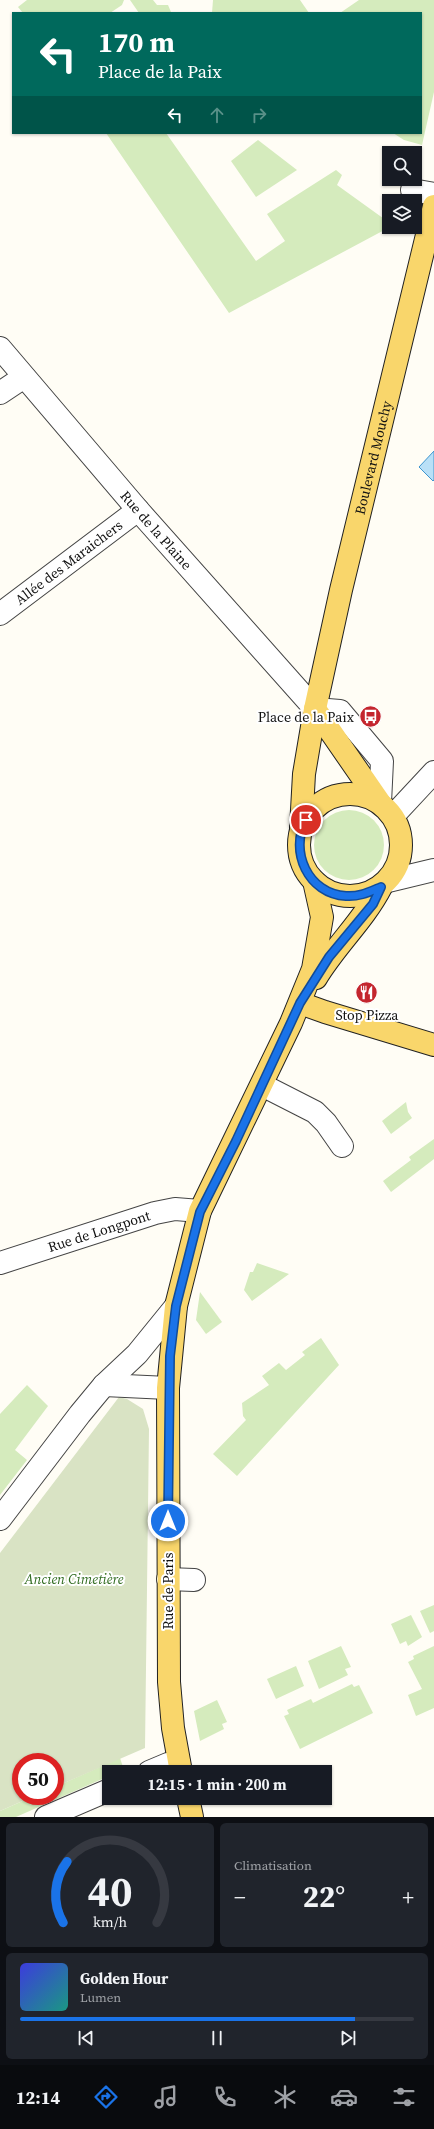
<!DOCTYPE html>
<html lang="fr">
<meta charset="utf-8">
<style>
body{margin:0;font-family:"Source Serif 4",serif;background:#20242c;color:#f1f3f6;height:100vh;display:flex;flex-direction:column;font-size:15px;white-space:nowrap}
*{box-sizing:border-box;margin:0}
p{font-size:13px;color:#9ea1a6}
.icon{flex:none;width:22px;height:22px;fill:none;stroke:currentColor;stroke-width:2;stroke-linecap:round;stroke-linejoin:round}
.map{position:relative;height:1817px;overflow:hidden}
.sheet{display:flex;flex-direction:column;gap:6px;padding:6px;background:#0d0f14;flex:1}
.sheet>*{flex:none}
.top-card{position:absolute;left:12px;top:12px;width:410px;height:122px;border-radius:0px;box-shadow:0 1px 3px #0004;background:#00695c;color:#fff;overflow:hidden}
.tools{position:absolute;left:382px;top:146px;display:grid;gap:8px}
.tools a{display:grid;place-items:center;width:40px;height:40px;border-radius:0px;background:#171b24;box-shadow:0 1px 3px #0004;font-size:20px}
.speed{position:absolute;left:12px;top:1753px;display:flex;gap:8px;font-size:20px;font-weight:700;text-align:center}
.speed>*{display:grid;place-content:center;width:52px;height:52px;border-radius:50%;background:#171b24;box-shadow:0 1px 3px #0004;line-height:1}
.speed .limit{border:6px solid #d22;background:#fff;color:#111}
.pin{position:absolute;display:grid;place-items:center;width:34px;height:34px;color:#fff;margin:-17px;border:2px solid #fff;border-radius:50%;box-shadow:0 1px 4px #0007}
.me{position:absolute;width:44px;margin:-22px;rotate:0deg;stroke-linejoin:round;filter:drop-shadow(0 0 3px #0008)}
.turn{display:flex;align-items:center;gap:14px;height:84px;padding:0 20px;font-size:18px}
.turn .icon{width:52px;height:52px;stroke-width:2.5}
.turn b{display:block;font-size:28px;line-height:34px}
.lanes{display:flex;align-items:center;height:38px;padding:0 20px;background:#0003;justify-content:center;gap:20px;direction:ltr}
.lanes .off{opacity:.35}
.big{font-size:30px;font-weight:700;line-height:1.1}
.sheet .tile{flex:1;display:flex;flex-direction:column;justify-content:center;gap:6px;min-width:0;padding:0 14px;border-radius:6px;background:#20242c}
.sheet .dial{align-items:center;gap:0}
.dial svg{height:104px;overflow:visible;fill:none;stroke:#363941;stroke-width:7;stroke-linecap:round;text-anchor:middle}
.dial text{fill:#f1f3f6;stroke:none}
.song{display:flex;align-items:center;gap:12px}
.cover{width:48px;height:48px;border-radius:6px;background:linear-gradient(135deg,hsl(240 70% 55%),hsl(170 70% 35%))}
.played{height:4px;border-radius:2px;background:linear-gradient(90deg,#1a73e8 85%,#363941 85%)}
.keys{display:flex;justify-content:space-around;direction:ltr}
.heat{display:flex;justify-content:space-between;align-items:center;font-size:22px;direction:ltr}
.sheet .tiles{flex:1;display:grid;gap:6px;grid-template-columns:1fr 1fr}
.tile:last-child{grid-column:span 2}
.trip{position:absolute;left:102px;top:1765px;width:230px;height:40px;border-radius:0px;background:#171b24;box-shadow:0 1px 3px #0004;font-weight:700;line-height:40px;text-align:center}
.tabs{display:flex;height:64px;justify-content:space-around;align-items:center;background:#090b0e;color:#9ea1a6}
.tabs .icon{width:28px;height:28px}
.tabs .current{color:#1a73e8}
.tabs b{font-size:18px;color:#f1f3f6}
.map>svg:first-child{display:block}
</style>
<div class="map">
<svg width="434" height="1817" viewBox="0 0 434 1817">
<rect width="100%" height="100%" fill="#fffdf5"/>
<!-- green -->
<g fill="#d5ebbd">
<path d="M27,0h97l-2,5 -12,8h-87l-5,-6z"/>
<path d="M130,0h23l4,5h11l3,7 -32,1z"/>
<path d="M213,0h87l9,13h-97z"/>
<path d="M359,0h75v92l-12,53 -18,-5 -11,-7h28v-120h-81z"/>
<path d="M106,133h60l90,128 29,-20 -18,-27 69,-44 6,5 -5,10 50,36 2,-3 1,9 -161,86z"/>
<path d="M258,140l39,30 -41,27 -25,-36z"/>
<circle cx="349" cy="845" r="35"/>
<path d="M406,1102l2,10 4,6 -21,16 -9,-13z"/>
<path d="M434,1139v20l-43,33 -8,-11 28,-21 -2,-3z"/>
<path d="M257,1263l32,11 -37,27 -8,-11 6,-18h3z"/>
<path d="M200,1292l22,30 -16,12 -10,-14z"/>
<path d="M321,1338l18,27 -102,111 -24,-22 33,-34 -3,-4 -1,-13 27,-18 -7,-9 17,-13 7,7 19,-15 -3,-3z"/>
<path d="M27,1385l21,21 -33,44 12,10 -27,35v-81z"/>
<path d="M434,1605v26l-4,2 -10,-22z"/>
<path d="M411,1615l11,22 -14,9 -2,-5 -6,3 -9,-20z"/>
<path d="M341,1646l10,21 -6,2 3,6 -29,14 -11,-28z"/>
<path d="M434,1646v62l-18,8 -8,-21 14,-6 -14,-27 6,-3 -1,-3z"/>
<path d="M296,1666l8,20 -28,13 -9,-20z"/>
<path d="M352,1684l2,3 5,-2 14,28 -73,36 -16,-33 5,-2 -2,-4 24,-11 2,4 2,-1z"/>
<path d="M217,1700l10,22 -5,2 2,5 -24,12 -6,-30z"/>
<path d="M120,1758l4,12 -5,2h-10v4l-93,41h-16v-6l34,-15h21v-9z"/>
</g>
<!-- cemetery -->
<path fill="#d9e3c4" d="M119,1397l8,2 16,10 6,20 -4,319 -90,39v-25h-34v34h13l-34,15v-258z"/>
<!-- water -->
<path fill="#b9e0f7" stroke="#3f96cf" d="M434,451v29l-1,1 -14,-14z"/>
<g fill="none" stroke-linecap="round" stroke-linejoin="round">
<defs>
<g id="minor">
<path d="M412,190l22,4"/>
<path id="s1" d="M0,348l138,162 177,199 25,2 42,50 -2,42"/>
<path d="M0,393l24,-16"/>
<path id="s2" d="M0,614l138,-104"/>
<path d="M393,816l41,-44"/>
<path d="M388,881l46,-11"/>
<path d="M262,1085l53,27 11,11 16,23"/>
<path id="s3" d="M0,1263l155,-50 20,-4 25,2"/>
<path d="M104,1385l64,3"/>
<path d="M0,1519l80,-105 24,-29 33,-31 39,-48"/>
<path d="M168,1579l26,1"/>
<path d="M149,1772l19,-8 11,-1"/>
<path d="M46,1817l63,-27"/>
</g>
<g id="major">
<path d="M315,709l65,94"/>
<circle cx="350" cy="845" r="51"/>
<path id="s4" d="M301,828l3,-54 11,-65 26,-119 93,-384"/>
<path d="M316,978c19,-32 48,-58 65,-91"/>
<path d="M300,1003l25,9 109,33"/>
<path d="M181,1772l-8,-44 -4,-46 -1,-294 8,-82 24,-95 91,-188 22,-54 9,-52 -8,-36"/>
<path d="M188,1798l4,19"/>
</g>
</defs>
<!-- minor casing -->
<use href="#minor" stroke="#444" stroke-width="24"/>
<!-- major casing -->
<use href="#major" stroke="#222" stroke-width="24"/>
<!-- minor -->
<use href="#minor" stroke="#fff" stroke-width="22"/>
<!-- major -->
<use href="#major" stroke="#f9d66b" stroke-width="22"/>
</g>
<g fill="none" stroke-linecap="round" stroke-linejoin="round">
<defs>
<path id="route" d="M168,1521l2,-165 6,-50 24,-94 36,-71 64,-138 29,-46 44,-53 8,-17c-12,5 -22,10 -35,9 -38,-2 -57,-45 -40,-76"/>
</defs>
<!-- route casing -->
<use href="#route" stroke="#114b97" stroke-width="10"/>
<!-- route -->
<use href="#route" stroke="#1a73e8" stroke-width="7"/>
</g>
<!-- icons -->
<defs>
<symbol id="bus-disc" viewBox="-11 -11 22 22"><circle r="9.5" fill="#c4262e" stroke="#fff"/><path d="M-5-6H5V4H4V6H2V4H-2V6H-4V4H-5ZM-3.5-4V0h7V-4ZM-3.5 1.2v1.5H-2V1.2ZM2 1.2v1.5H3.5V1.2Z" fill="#fff"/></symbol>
<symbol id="restaurant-disc" viewBox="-11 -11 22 22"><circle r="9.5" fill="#c4262e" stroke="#fff"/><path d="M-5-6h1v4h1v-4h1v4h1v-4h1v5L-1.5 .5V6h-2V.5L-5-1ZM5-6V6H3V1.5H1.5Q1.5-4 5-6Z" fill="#fff"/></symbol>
</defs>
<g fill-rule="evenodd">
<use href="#bus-disc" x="358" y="704" width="25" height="25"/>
<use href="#restaurant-disc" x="354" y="980" width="25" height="25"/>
</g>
<g text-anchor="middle" stroke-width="4" stroke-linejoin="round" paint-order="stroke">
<!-- street labels -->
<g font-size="14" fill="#111" stroke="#fff">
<text dy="5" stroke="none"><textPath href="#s4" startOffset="378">Boulevard Mouchy</textPath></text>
<text dy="5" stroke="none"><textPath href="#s1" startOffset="240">Rue de la Plaine</textPath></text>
<text dy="5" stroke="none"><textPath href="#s2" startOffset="86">Allée des Maraichers</textPath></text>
<text dy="5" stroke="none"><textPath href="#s3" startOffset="104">Rue de Longpont</textPath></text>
<text transform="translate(168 1591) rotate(-90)" y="5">Rue de Paris</text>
</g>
<!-- poi labels -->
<g font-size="14" fill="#111" stroke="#fff" text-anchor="end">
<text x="354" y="722">Place de la Paix</text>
<text x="367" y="1020" text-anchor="middle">Stop Pizza</text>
</g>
<!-- park labels -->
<g font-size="14" font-style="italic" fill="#2f6b1f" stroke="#fff">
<text x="74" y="1584">Ancien Cimetière</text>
</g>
</g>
</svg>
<div class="tools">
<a><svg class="icon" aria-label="search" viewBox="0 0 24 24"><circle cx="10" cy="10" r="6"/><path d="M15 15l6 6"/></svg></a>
<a><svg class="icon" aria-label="layers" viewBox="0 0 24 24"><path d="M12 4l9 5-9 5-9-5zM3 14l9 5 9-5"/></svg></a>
</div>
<div class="speed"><div class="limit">50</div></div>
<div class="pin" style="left:306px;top:820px;background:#d93025"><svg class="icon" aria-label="arrive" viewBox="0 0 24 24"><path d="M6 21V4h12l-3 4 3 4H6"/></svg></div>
<svg class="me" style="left:168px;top:1521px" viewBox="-20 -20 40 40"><circle r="17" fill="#1a73e8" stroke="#fff" stroke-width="3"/><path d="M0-11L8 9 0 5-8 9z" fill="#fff"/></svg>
<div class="trip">12:15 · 1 min · 200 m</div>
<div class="top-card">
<div class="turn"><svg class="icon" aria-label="left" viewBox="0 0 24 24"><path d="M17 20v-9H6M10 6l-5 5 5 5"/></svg><div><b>170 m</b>Place de la Paix</div></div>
<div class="lanes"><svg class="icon" aria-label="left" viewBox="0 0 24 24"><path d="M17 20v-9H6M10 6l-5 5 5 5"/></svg><svg class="icon off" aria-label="ahead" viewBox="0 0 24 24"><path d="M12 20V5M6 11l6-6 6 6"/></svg><svg class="icon off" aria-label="right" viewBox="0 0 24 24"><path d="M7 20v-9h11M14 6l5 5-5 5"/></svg></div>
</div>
</div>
<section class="sheet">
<div class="tiles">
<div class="tile dial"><svg viewBox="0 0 100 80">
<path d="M14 69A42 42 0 1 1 86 69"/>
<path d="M14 69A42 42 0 0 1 17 22" stroke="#1a73e8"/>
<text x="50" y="56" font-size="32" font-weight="700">40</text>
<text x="50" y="72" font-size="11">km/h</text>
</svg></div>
<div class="tile"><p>Climatisation</p>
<div class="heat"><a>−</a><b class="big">22°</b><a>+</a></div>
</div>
<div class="tile">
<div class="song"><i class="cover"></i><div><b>Golden Hour</b><p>Lumen</p></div></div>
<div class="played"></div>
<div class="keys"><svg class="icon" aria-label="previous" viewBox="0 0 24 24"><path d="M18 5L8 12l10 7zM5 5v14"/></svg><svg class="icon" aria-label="pause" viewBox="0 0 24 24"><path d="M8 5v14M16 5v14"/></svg><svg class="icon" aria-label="next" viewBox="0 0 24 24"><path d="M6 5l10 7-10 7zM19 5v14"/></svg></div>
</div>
</div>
</section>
<nav class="tabs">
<b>12:14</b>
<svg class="icon current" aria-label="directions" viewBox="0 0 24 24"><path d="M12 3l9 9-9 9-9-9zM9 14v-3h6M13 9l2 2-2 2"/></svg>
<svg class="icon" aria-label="music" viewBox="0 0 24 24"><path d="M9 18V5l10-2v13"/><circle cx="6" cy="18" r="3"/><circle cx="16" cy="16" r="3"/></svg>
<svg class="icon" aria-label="phone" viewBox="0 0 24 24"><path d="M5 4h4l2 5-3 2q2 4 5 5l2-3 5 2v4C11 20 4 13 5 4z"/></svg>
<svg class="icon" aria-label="climate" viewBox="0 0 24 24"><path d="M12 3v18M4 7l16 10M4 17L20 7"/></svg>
<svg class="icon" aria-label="car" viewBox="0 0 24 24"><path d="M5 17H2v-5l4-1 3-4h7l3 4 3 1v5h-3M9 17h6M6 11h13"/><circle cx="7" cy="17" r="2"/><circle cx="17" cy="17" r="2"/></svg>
<svg class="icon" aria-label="filters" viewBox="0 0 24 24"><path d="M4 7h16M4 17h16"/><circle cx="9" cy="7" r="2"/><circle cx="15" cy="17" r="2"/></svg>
</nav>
